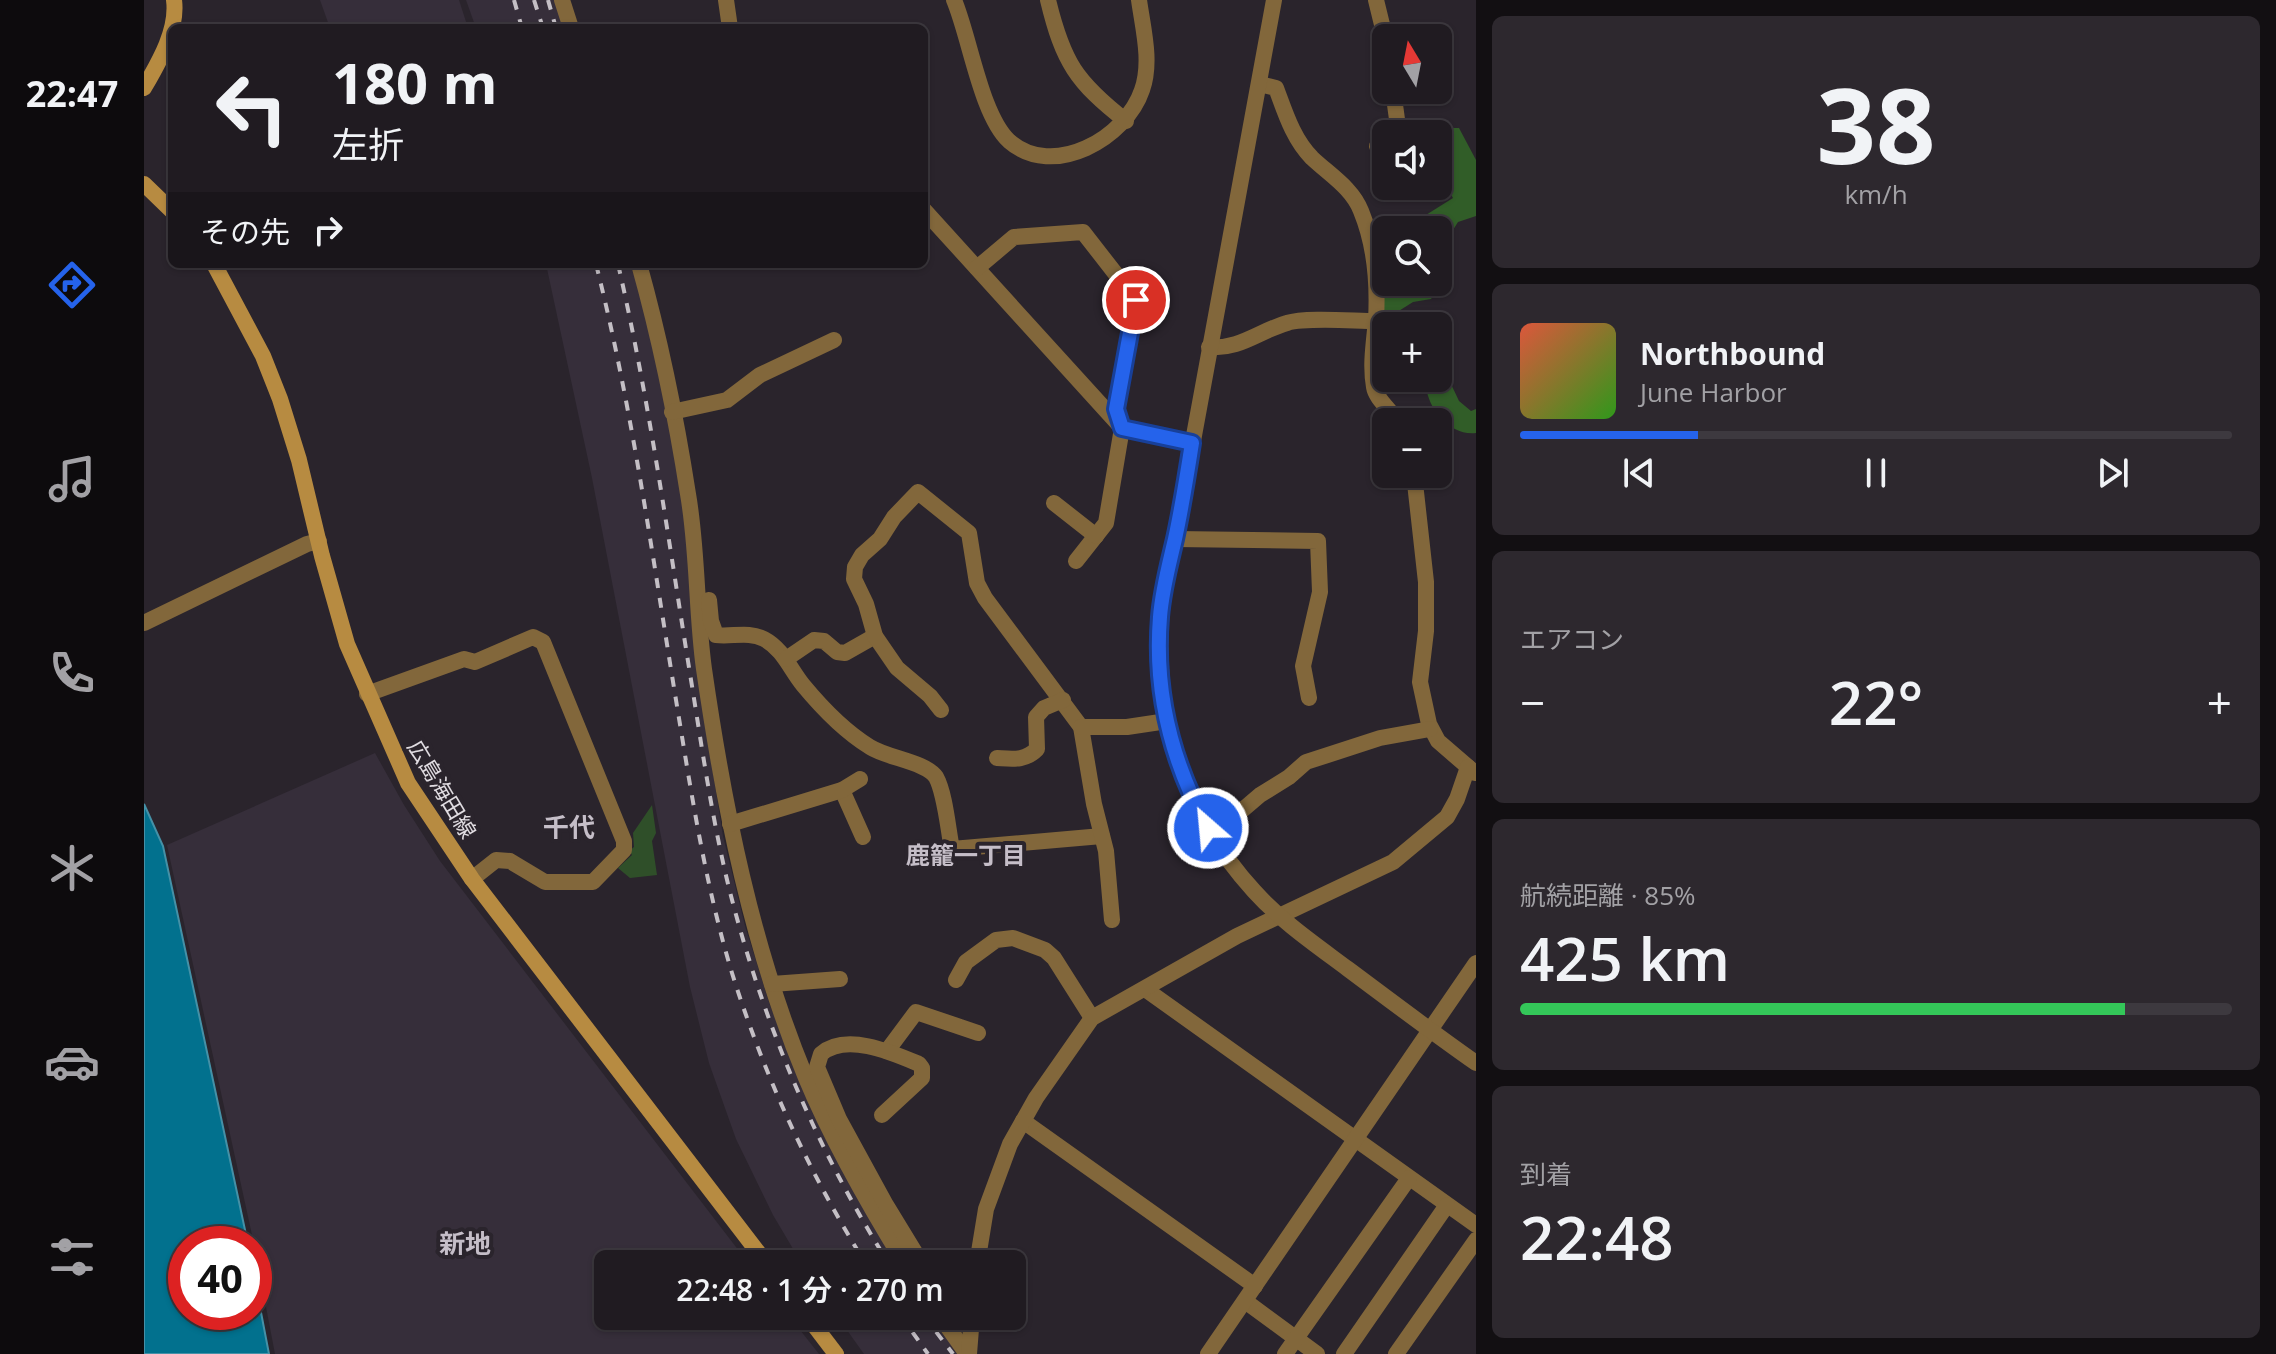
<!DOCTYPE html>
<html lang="ja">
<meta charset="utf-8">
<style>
body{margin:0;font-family:"Open Sans","Noto Sans JP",sans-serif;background:#2d282e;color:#f1f3f6;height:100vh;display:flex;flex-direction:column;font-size:30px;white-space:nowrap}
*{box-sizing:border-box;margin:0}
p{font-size:26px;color:#a2a1a5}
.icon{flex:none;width:44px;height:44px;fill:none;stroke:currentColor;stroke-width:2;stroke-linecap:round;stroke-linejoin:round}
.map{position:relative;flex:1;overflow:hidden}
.details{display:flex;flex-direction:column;gap:16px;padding:16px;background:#120f12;width:800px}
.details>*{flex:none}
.hud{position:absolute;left:24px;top:24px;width:760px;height:244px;border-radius:12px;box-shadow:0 2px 6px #0004,0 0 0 2px #3d393f;background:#201b21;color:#f1f3f6;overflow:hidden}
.needle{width:52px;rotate:350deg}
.tools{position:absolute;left:1228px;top:24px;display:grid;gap:16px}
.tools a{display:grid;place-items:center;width:80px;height:80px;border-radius:12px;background:#201b21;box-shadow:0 2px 6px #0004,0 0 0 2px #3d393f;font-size:40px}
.speed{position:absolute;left:24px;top:1226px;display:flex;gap:16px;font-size:40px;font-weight:700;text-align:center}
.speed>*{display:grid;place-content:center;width:104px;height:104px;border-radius:50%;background:#201b21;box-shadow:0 2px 6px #0004,0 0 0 2px #3d393f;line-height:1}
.speed .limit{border:12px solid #d22;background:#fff;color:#111}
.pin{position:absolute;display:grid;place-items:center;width:68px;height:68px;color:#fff;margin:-34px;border:4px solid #fff;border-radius:50%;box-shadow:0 2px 8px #0007}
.me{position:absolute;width:88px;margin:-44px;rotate:333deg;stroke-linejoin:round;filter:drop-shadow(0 0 6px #0008)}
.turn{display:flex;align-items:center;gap:28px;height:168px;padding:0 32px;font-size:36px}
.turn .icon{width:104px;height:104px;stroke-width:2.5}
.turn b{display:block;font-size:56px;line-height:68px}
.then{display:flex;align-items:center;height:76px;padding:0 32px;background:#0003;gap:16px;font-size:30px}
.big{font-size:60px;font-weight:600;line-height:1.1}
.details .widget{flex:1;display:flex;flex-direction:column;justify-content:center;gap:12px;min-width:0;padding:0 28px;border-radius:12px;background:#2d282e}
.details .dial{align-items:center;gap:0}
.dial b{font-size:104px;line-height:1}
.song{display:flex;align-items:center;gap:24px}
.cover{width:96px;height:96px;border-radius:12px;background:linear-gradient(135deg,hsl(10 70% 55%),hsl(110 70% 35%))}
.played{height:8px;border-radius:4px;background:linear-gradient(90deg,#2563eb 25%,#3d393f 25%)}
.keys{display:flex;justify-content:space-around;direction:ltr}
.heat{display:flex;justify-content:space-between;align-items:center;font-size:44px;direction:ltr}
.charge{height:12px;border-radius:6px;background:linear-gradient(90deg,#34c759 85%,#3d393f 0)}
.trip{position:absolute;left:450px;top:1250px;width:432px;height:80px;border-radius:12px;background:#201b21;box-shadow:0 2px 6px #0004,0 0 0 2px #3d393f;font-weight:600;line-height:80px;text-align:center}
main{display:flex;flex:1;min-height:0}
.tabs{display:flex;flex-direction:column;width:144px;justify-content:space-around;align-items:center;background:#0d0b0d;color:#a2a1a5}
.tabs .icon{width:56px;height:56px}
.tabs .selected{color:#2563eb}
.tabs b{font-size:36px;color:#f1f3f6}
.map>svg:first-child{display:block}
</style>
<main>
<nav class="tabs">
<b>22:47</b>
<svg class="icon selected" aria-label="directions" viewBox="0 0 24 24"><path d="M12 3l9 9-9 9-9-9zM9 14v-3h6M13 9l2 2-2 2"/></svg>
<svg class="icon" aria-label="music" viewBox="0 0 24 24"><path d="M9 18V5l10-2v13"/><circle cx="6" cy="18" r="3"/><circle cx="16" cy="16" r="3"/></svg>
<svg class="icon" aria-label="phone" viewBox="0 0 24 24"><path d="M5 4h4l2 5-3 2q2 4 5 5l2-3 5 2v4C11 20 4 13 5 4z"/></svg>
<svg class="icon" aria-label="climate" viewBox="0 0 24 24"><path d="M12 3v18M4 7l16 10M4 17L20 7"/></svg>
<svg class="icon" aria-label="car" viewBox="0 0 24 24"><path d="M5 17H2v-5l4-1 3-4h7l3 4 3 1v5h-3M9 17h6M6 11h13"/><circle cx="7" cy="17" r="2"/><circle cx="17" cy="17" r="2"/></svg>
<svg class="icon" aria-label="filters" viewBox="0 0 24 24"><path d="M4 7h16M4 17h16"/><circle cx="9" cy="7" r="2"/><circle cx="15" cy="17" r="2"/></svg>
</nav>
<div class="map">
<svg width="1332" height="1354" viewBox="0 0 1332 1354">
<rect width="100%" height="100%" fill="#2a242c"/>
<!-- built -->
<g fill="#362e3a">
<path d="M176,0h139l9,28h-138z"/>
<path d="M322,0h91l8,28h-89z"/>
<path d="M402,264h89l8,27 38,196 21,215 21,134 22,90 25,79 19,49 109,210h-96l-29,-49 -37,-76 -27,-76 -19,-76 -98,-509z"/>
<path d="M231,753l29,52 36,56 309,403h-141v52h181l30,38h-544l-21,-110 -87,-399z"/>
<path d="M693,1316h96l28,38h-97z"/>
</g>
<!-- green -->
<path fill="#2f4f29" d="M508,805l4,28 -4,8 5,34 -27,3 -12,-10 14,-13 -3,-4 5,-4 -1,-14z"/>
<!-- forest -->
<g fill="#315d28">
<path d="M1301,128h14l17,32v56l-18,6 -12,19 -1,37 -14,21 -18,3 -19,12 -12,-5v-32l4,-7v12h52v-52h-36l51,-32 -15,-27 -1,-37z"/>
<path d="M1293,381l14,3 8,17 12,10 5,-2v24c-26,3 -47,-23 -50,-46z"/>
</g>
<!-- water -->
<path fill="#02718e" stroke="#4591a7" stroke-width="2" d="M0,804l19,42 85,398h-62v68h68v-36l15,78h-125z"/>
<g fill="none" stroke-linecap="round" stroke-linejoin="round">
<!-- minor -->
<g stroke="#82673b" stroke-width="16">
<path d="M418,0l9,28"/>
<path d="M582,0l4,28"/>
<path d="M810,0c16,38 27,115 55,141 44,39 117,-3 133,-51 10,-28 1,-61 -3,-90"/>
<path d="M904,0c15,62 28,82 78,121"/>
<path d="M1232,0l10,41"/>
<path d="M1115,84l17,4c9,24 17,51 36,70 18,17 40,30 49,53 14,34 17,73 15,109 -2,22 -6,45 -2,67 2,13 18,23 23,35"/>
<path d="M1249,90l6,44"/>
<path d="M1242,141l-9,5 9,17"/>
<path d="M780,210l198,218 70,15"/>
<path d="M495,264c21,75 37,153 49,230 10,58 8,117 16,175 20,139 48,279 102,409 27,65 62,126 99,186"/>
<path d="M833,268l37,-31 69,-5 53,68 -20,109 6,19 -16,95 -30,38"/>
<path d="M1065,347c30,3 50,-16 78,-24 19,-6 66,-2 89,-2"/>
<path d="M528,412l55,-12 33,-25 74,-35"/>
<path d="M1270,474l12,108v49l-6,51 9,42 9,17 37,32"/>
<path d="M910,503l42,33"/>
<path d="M1031,539l143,2 2,51 -17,74 6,32"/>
<path d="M565,600l2,21 5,14c16,2 33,-4 48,4 19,10 26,30 39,46 19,23 41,46 67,62 17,11 56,15 66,30 9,16 12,52 16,72l150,-13"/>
<path d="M0,623l163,-79 12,-3"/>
<path d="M642,659l28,-19 10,1 13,11 8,1 30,-17"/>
<path d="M223,694l97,-35 11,3 58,-25 10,5 81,199v9l-31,32h-48l-35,-21 -14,-1 -24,19"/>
<path d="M797,710l-11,-14 -33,-28 -22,-32 -9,-32 -12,-25 1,-12 7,-12 18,-16 14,-22 24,-25 51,41 8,50 8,15 96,129 13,77 12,47 6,69"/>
<path d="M937,727h46l40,-6"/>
<path d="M853,758c17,1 28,3 40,-9l-1,-32 8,-9 19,-8"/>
<path d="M698,790l21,47"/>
<path d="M586,824l112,-34 18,-11"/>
<path d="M1068,836l48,-41 29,-18 17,-15 74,-24 50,-9"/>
<path d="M812,980l10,-18 30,-22 17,-2 32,12 9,8 38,60"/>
<path d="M628,984l68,-5"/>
<path d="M1001,989l331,236"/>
<path d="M743,1051l29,-39 62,21"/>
<path d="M738,1115l40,-37v-10l-3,-4c-26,-11 -73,-32 -98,-10l-4,13 22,52 47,86 36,59"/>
<path d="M879,1121l232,165"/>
<path d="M833,1264l9,-55 24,-65 26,-46 56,-80 145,-82 156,-74 54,-45 10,-18 11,-32"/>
<path d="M1101,1301l72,53"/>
<path d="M796,1316l27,38"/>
<path d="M825,1354l3,-38"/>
<path d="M1064,1354l268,-391"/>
<path d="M1141,1354l124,-176"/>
<path d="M1200,1354l103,-149"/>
</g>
<!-- tertiary -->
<g stroke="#82673b" stroke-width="16">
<path d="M1130,0l-99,539c-34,124 -9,256 79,352 28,31 62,54 94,78 43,32 85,64 128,94"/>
<path d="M1252,1354l80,-114"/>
</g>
<!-- secondary -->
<g stroke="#b78b41" stroke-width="16">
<path d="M0,88c15,-26 34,-58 30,-88"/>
<path d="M0,184l28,27"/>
<path d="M70,264l49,92 17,43 19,61 23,96 25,88 61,139 64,96 295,385"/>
<path d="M663,1316l29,38"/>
</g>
<!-- rail -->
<g stroke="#c4bfc5" stroke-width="4" stroke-dasharray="10 10" stroke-linecap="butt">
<path d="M370,0l8,28"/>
<path d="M390,0l9,28"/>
<path d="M404,0l8,28"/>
<path d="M452,264c36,143 56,290 80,436 15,91 29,184 56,273 32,102 77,200 134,291"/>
<path d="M474,264c32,139 51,281 74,422 12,75 23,152 43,225 34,126 85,243 154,353"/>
<path d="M757,1316l27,38"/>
<path d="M780,1316l29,38"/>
</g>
</g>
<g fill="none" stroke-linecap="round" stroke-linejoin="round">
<defs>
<path id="route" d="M992,300l-20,109 6,19 70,15c-5,32 -10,64 -17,96 -6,26 -13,51 -15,78 -6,74 12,146 48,211"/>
</defs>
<!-- route casing -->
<use href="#route" stroke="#184099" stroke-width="20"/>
<!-- route -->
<use href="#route" stroke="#2563eb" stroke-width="14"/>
</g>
<g text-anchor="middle" stroke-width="8" stroke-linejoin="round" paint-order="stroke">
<!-- street labels -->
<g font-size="22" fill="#e1dde2" stroke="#2a242c">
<text transform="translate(298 789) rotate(59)" y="8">広島海田線</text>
</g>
<!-- neighbourhood labels -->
<g font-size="24" font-weight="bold" fill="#c5bec8" stroke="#2a242c">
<text x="822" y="864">鹿籠一丁目</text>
</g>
<!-- quarter labels -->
<g font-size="26" font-weight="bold" fill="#c5bec8" stroke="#2a242c">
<text x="425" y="837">千代</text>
<text x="321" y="1253">新地</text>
</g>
</g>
</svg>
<div class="tools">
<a><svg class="needle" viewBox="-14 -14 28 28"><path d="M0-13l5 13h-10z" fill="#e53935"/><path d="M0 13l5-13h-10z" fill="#a2a1a5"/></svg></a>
<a><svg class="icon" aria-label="sound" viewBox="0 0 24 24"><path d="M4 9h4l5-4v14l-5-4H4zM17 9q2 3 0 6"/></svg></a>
<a><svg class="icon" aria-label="search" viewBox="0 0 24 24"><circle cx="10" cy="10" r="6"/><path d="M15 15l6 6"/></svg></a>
<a>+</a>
<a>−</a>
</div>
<div class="speed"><div class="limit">40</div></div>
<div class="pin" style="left:992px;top:300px;background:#d93025"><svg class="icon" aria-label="arrive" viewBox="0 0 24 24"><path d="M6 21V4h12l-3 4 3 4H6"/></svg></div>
<svg class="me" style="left:1064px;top:828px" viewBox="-20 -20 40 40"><circle r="17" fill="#2563eb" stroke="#fff" stroke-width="3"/><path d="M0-11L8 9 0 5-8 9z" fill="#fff"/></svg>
<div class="trip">22:48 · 1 分 · 270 m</div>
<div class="hud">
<div class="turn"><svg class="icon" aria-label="left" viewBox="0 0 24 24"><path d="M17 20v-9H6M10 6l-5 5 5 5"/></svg><div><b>180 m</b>左折</div></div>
<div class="then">その先<svg class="icon" aria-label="right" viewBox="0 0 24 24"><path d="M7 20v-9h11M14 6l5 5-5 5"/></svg></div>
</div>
</div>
<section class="details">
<div class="widget dial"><b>38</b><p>km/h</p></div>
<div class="widget">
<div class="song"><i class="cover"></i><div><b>Northbound</b><p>June Harbor</p></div></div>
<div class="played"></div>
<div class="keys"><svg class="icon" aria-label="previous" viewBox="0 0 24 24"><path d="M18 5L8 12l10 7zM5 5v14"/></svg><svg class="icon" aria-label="pause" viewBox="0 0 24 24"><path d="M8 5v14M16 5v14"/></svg><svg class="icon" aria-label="next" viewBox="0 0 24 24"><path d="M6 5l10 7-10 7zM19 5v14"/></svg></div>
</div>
<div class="widget"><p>エアコン</p>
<div class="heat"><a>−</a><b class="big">22°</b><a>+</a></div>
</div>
<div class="widget"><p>航続距離 · 85%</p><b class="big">425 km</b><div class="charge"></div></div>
<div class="widget"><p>到着</p><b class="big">22:48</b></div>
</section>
</main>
